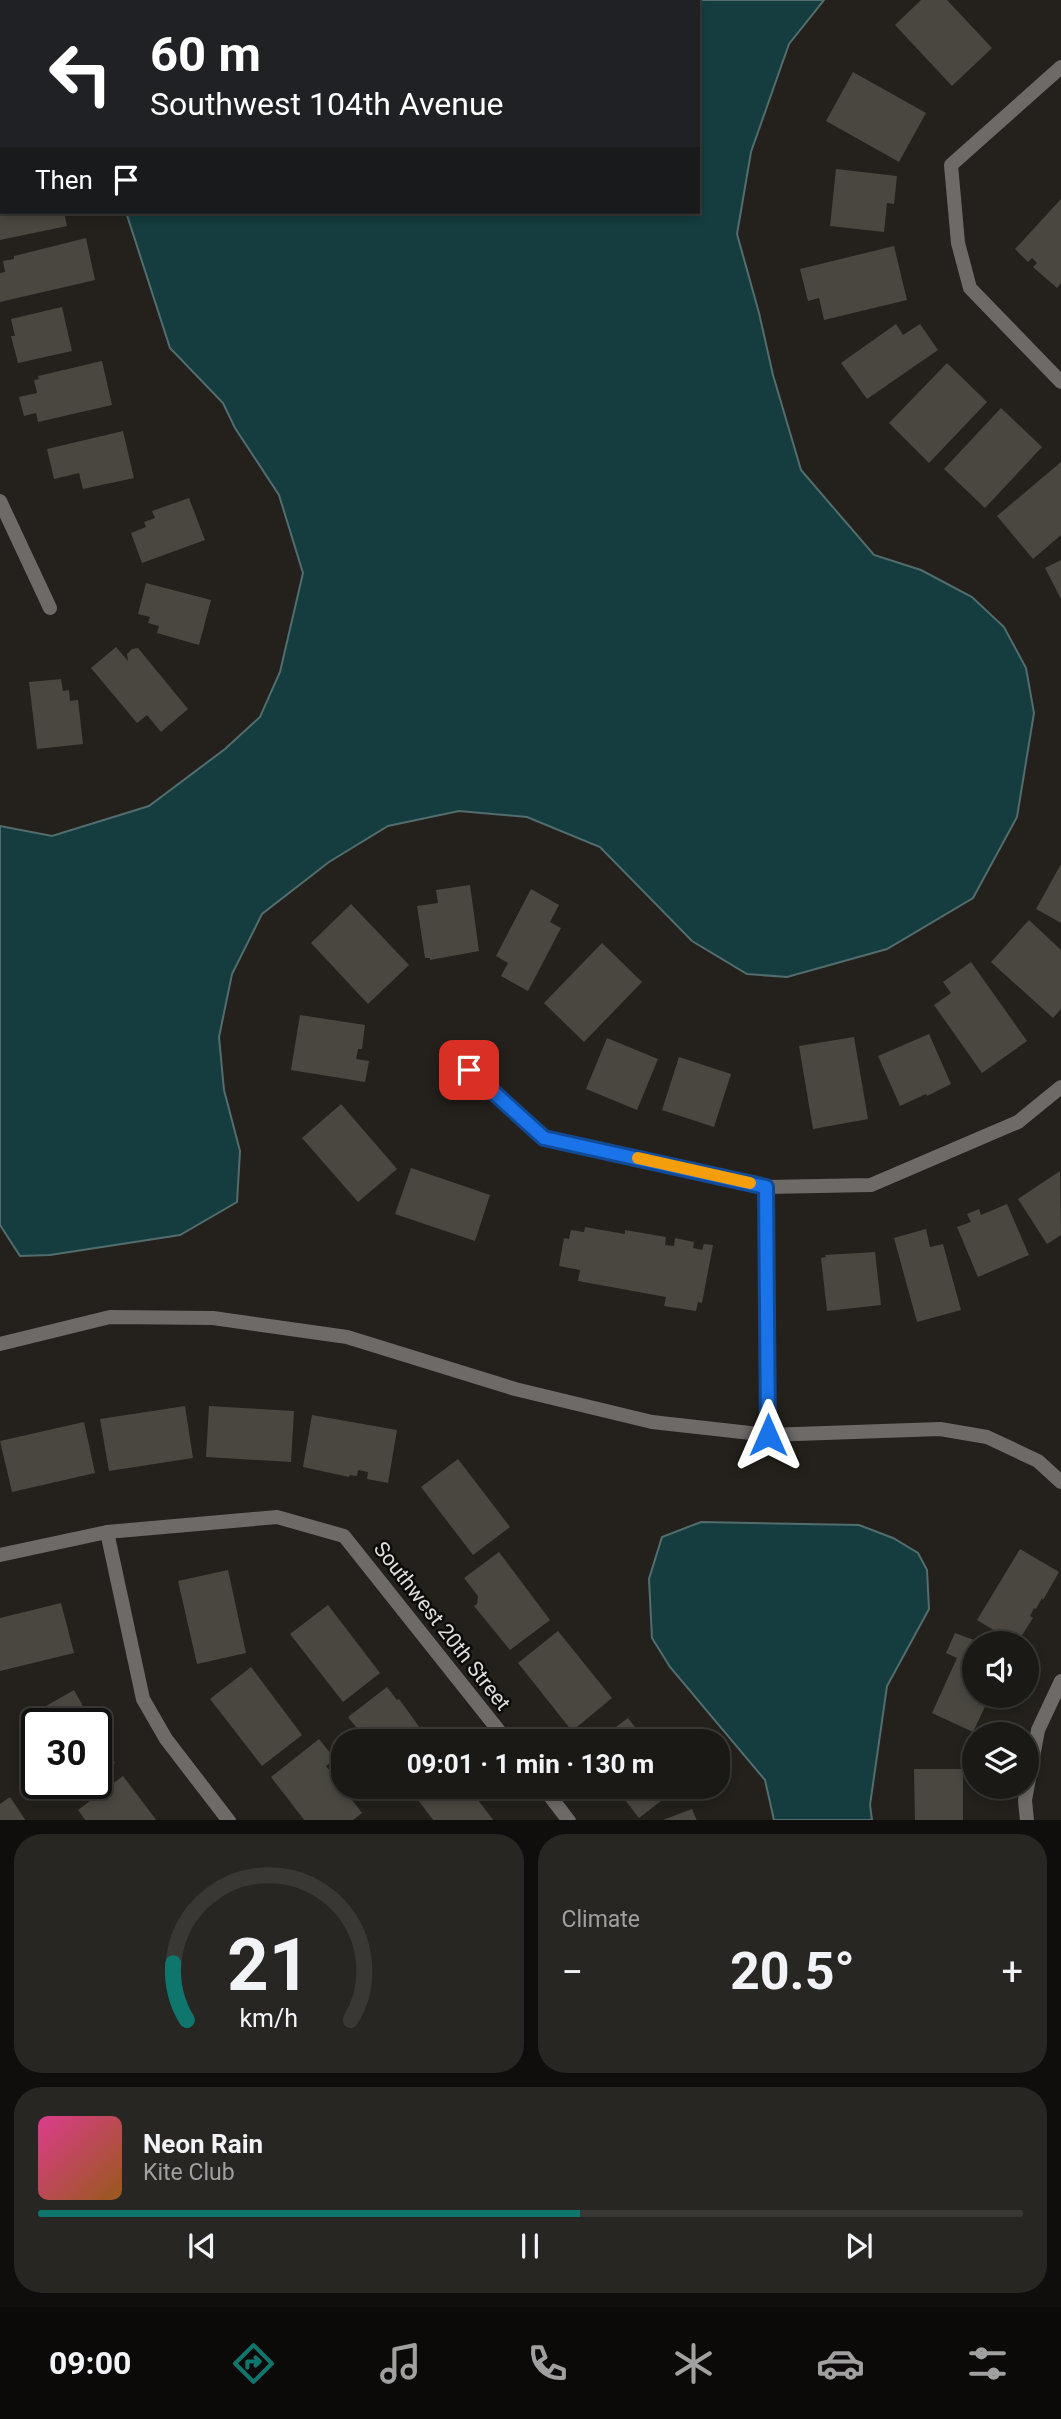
<!DOCTYPE html>
<meta charset="utf-8">
<style>
body{margin:0;font-family:Roboto,sans-serif;background:#282622;color:#f1f3f6;height:100vh;display:flex;flex-direction:column;font-size:26px;white-space:nowrap}
*{box-sizing:border-box;margin:0}
p{font-size:23px;color:#a0a0a0}
.icon{flex:none;width:38px;height:38px;fill:none;stroke:currentColor;stroke-width:2;stroke-linecap:round;stroke-linejoin:round}
.map{position:relative;height:1820px;overflow:hidden}
.sheet{display:flex;flex-direction:column;gap:14px;padding:14px;background:#0f0e0c;flex:1}
.sheet>*{flex:none}
.guide{position:absolute;left:0px;top:0px;width:700px;height:214px;box-shadow:0 4px 10px #0003,0 0 0 2px #393834;background:#202124;color:#fff;overflow:hidden}
.buttons{position:absolute;left:962px;top:1631px;display:grid;gap:14px}
.buttons a{display:grid;place-items:center;width:77px;height:77px;border-radius:50%;background:#1b1915;box-shadow:0 4px 10px #0003,0 0 0 2px #393834;font-size:35px}
.speed{position:absolute;left:21px;top:1708px;display:flex;gap:14px;font-size:35px;font-weight:700;text-align:center}
.speed>*{display:grid;place-content:center;width:91px;height:91px;border-radius:50%;background:#1b1915;box-shadow:0 4px 10px #0003,0 0 0 2px #393834;line-height:1}
.speed .limit{border:4px solid #111;border-radius:10px;background:#fff;color:#111}
.pin{position:absolute;display:grid;place-items:center;width:60px;height:60px;color:#fff;margin:-30px;border-radius:14px;box-shadow:0 4px 10px #0006}
.me{position:absolute;width:77px;margin:-38px;rotate:0deg;stroke-linejoin:round;filter:drop-shadow(0 0 5px #0008)}
.turn{display:flex;align-items:center;gap:24px;height:147px;padding:0 35px;font-size:32px}
.turn .icon{width:91px;height:91px;stroke-width:2.5}
.turn b{display:block;font-size:49px;line-height:60px}
.then{display:flex;align-items:center;height:66px;padding:0 35px;background:#0003;gap:14px;font-size:26px}
.big{font-size:52px;font-weight:700;line-height:1.1}
.sheet .card{flex:1;display:flex;flex-direction:column;justify-content:center;gap:10px;min-width:0;padding:0 24px;border-radius:28px;background:#282622}
.sheet .dial{align-items:center;gap:0}
.dial svg{height:182px;overflow:visible;fill:none;stroke:#393834;stroke-width:7;stroke-linecap:round;text-anchor:middle}
.dial text{fill:#f1f3f6;stroke:none}
.song{display:flex;align-items:center;gap:21px}
.cover{width:84px;height:84px;border-radius:10px;background:linear-gradient(135deg,hsl(330 70% 55%),hsl(30 70% 35%))}
.played{height:7px;border-radius:4px;background:linear-gradient(90deg,#0f766e 55%,#393834 55%)}
.keys{display:flex;justify-content:space-around;direction:ltr}
.heat{display:flex;justify-content:space-between;align-items:center;font-size:38px;direction:ltr}
.sheet .tiles{flex:1;display:grid;gap:14px;grid-template-columns:1fr 1fr}
.card:last-child{grid-column:span 2}
.trip{position:absolute;left:331px;top:1729px;width:399px;height:70px;border-radius:28px;background:#1b1915;box-shadow:0 4px 10px #0003,0 0 0 2px #393834;font-weight:700;line-height:70px;text-align:center}
.tab-bar{display:flex;height:112px;justify-content:space-around;align-items:center;background:#0b0a08;color:#a0a0a0}
.tab-bar .icon{width:49px;height:49px}
.tab-bar .selected{color:#0f766e}
.tab-bar b{font-size:32px;color:#f1f3f6}
.map>svg:first-child{display:block}
</style>
<div class="map">
<svg width="1061" height="1821" viewBox="0 0 1061 1821">
<rect width="100%" height="100%" fill="#24211c"/>
<!-- water -->
<g fill="#153c3e" stroke="#526d6d" stroke-width="2">
<path d="M581,0h243l-35,44 -38,108 -14,82 22,79 14,62 28,95 73,85 47,15 51,27 32,30 22,41 8,45 -17,104 -44,81 -86,51 -100,28 -40,-3 -55,-33 -92,-94 -73,-30 -68,-6 -71,15 -59,36 -67,52 -30,60 -13,63 5,53 16,61 -3,51 -57,33 -130,20 -30,1 -20,-31v-399l52,10 97,-30 76,-57 35,-32 20,-45 23,-99 -24,-78 -44,-67 -12,-25 -53,-55 -44,-136h572v-210h-118z"/>
<path d="M701,1522l158,3 34,13 25,15 9,17 2,39 -42,77 -17,119 2,15h-98l-9,-40 -95,-113 -18,-29 -3,-59 13,-42z"/>
</g>
<!-- building -->
<g fill="#4a4741">
<path d="M921,0h26l45,48 -40,38 -57,-61z"/>
<path d="M853,72l73,41 -27,49 -73,-41z"/>
<path d="M836,169l61,7 -3,28 -7,-1 -3,29 -54,-6z"/>
<path d="M1061,199v84l-4,5 -24,-21 4,-4 -5,-5 -4,4 -13,-13z"/>
<path d="M0,212h64l3,14 -67,14z"/>
<path d="M86,238l9,42 -95,22v-29l5,-1 -2,-11 11,-2v-3z"/>
<path d="M894,246l13,54 -83,20 -5,-22 -11,3 -8,-32z"/>
<path d="M62,307l10,44 -54,12 -7,-27h4l-4,-17z"/>
<path d="M896,324l7,11 17,-11 18,26 -71,49 -26,-36z"/>
<path d="M102,361l10,44 -74,17 -2,-9 -12,3 -5,-19 18,-4 -3,-13 5,-1 -1,-3z"/>
<path d="M947,363l40,39 -58,61 -40,-40z"/>
<path d="M1001,408l41,39 -57,61 -41,-39z"/>
<path d="M123,431l11,47 -51,11 -4,-16 -25,6 -7,-30z"/>
<path d="M1061,462v73l-28,24 -36,-43z"/>
<path d="M189,498l16,42 -63,23 -11,-30 15,-6 -2,-5 11,-4 -3,-7z"/>
<path d="M1061,560v39l-16,-31z"/>
<path d="M146,583l65,17 -12,45 -42,-12 2,-7 -11,-3 2,-6 -12,-3z"/>
<path d="M116,647l12,14 -1,-7 5,-5 6,-1 50,61 -27,23 -14,-17 -10,8 -46,-55z"/>
<path d="M61,679l2,12 6,-1 1,11 8,-1 5,44 -46,5 -8,-67z"/>
<path d="M1061,864v59l-25,-14z"/>
<path d="M470,885l9,66 -49,9v-2h-5l-8,-52 21,-3 -2,-13z"/>
<path d="M531,889l28,16 -9,17 11,6 -33,63 -27,-15 7,-13 -12,-7z"/>
<path d="M351,904l58,61 -41,39 -57,-61z"/>
<path d="M1029,920l32,30v59l-8,9 -62,-56z"/>
<path d="M602,943l40,39 -58,60 -40,-39z"/>
<path d="M971,962l56,79 -45,32 -48,-68 17,-12 -8,-11z"/>
<path d="M300,1015l65,10 -3,24h-4l-2,10 13,2 -4,21 -74,-12z"/>
<path d="M929,1034l22,50 -24,12 -1,-2 -26,12 -22,-50z"/>
<path d="M854,1037l14,82 -55,10 -14,-83z"/>
<path d="M607,1038l51,21 -21,51 -51,-21z"/>
<path d="M679,1057l52,17 -17,53 -52,-17z"/>
<path d="M341,1104l56,65 -39,33 -56,-64z"/>
<path d="M411,1168l79,27 -15,46 -80,-27z"/>
<path d="M1060,1171l1,64 -14,9 -29,-45z"/>
<path d="M1007,1204l22,51 -51,22 -21,-50 14,-5 -4,-8 12,-5 2,6z"/>
<path d="M585,1227l40,7v-4l41,7 -1,8 9,1 1,-8 19,4 -1,6 9,2 2,-6 9,1 -11,58 -4,-1 -2,9 -32,-5 2,-9 -88,-16 2,-11 -21,-4 5,-28 5,1 2,-9 13,2z"/>
<path d="M926,1229l4,18 13,-3 18,66 -44,12 -23,-84z"/>
<path d="M875,1252l6,53 -54,6 -6,-53 5,-1 -1,-2z"/>
<path d="M185,1406l8,52 -84,13 -9,-52z"/>
<path d="M209,1406l85,5 -3,51 -85,-5z"/>
<path d="M312,1415l85,15 -9,53 -21,-4 1,-7 -10,-2 -1,6 -7,-1 -1,2 -46,-10z"/>
<path d="M84,1422l11,51 -83,19 -12,-51z"/>
<path d="M458,1459l52,68 -37,28 -52,-68z"/>
<path d="M1020,1549l39,23 -16,28 -1,-2 -6,11 -2,-1 -4,8 3,2 -16,25h-2l-38,-23z"/>
<path d="M499,1552l51,68 -40,30 -36,-44 3,-2 1,-8 -14,-18z"/>
<path d="M228,1570l18,83 -49,11 -19,-83z"/>
<path d="M61,1603l13,50 -74,18v-53z"/>
<path d="M328,1605l52,68 -37,29 -53,-68z"/>
<path d="M558,1631l54,67 -40,33 -54,-68z"/>
<path d="M955,1633l27,10h-7v53h15l-17,36 -41,-19 25,-55 -11,-5z"/>
<path d="M251,1667l51,68 -40,31 -52,-67z"/>
<path d="M387,1687l10,13 2,-1 21,29 2,-2 12,15h-67l-19,-24z"/>
<path d="M74,1690l19,34h-56l-5,-10z"/>
<path d="M628,1718l18,23h-49z"/>
<path d="M96,1730l19,33 -19,11z"/>
<path d="M319,1739l16,20 -9,7 36,47 -10,8h-47l-34,-44z"/>
<path d="M914,1769h49v52h-48z"/>
<path d="M123,1776l34,45h-71l-8,-11z"/>
<path d="M436,1787h32l26,34h-60l-16,-21z"/>
<path d="M615,1787h64l-40,31z"/>
<path d="M10,1797l16,24h-26v-17z"/>
<path d="M692,1809l5,12h-34v-1z"/>
</g>
<g fill="none" stroke-linecap="round" stroke-linejoin="round">
<!-- street -->
<g stroke="#6d6a68" stroke-width="14">
<path d="M1061,67l-110,98 7,78 12,45 91,94"/>
<path d="M0,501l50,107"/>
<path d="M469,1070l75,67 222,50 105,-2 147,-63 43,-35"/>
<path d="M766,1187l2,248"/>
<path d="M0,1344l110,-27 103,1 134,19 168,52 137,33 116,13 172,-6 47,8 51,24 23,21"/>
<path d="M107,1532l36,167 23,40 63,82"/>
<path d="M0,1555l107,-23 170,-15 67,19 163,205"/>
<path d="M543,1787l26,34"/>
<path d="M1027,1821l-2,-21 13,-70 23,-49"/>
</g>
</g>
<g fill="none" stroke-linecap="round" stroke-linejoin="round">
<defs>
<path id="route" d="M469,1070l75,68 222,49 2,248"/>
</defs>
<!-- route casing -->
<use href="#route" stroke="#114b97" stroke-width="18"/>
<!-- route -->
<use href="#route" stroke="#1a73e8" stroke-width="12"/>
<!-- slow -->
<path stroke="#f59e0b" stroke-width="12" d="M638,1158l112,25"/>
</g>
<g text-anchor="middle" stroke-width="5" stroke-linejoin="round" paint-order="stroke">
<!-- street labels -->
<g font-size="21" fill="#e1dfdc" stroke="#0c0b09">
<text transform="translate(442 1626) rotate(52)" y="7">Southwest 20th Street</text>
</g>
</g>
</svg>
<div class="buttons">
<a><svg class="icon" aria-label="sound" viewBox="0 0 24 24"><path d="M4 9h4l5-4v14l-5-4H4zM17 9q2 3 0 6"/></svg></a>
<a><svg class="icon" aria-label="layers" viewBox="0 0 24 24"><path d="M12 4l9 5-9 5-9-5zM3 14l9 5 9-5"/></svg></a>
</div>
<div class="speed"><div class="limit">30</div></div>
<div class="pin" style="left:469px;top:1070px;background:#d93025"><svg class="icon" aria-label="arrive" viewBox="0 0 24 24"><path d="M6 21V4h12l-3 4 3 4H6"/></svg></div>
<svg class="me" style="left:768px;top:1435px" viewBox="-20 -20 40 40"><path d="M0-17L14 15 0 8-14 15z" fill="#1a73e8" stroke="#fff" stroke-width="4"/></svg>
<div class="trip">09:01 · 1 min · 130 m</div>
<div class="guide">
<div class="turn"><svg class="icon" aria-label="left" viewBox="0 0 24 24"><path d="M17 20v-9H6M10 6l-5 5 5 5"/></svg><div><b>60 m</b>Southwest 104th Avenue</div></div>
<div class="then">Then<svg class="icon" aria-label="arrive" viewBox="0 0 24 24"><path d="M6 21V4h12l-3 4 3 4H6"/></svg></div>
</div>
</div>
<section class="sheet">
<div class="tiles">
<div class="card dial"><svg viewBox="0 0 100 80">
<path d="M14 69A42 42 0 1 1 86 69"/>
<path d="M14 69A42 42 0 0 1 8 44" stroke="#0f766e"/>
<text x="50" y="56" font-size="32" font-weight="700">21</text>
<text x="50" y="72" font-size="11">km/h</text>
</svg></div>
<div class="card"><p>Climate</p>
<div class="heat"><a>−</a><b class="big">20.5°</b><a>+</a></div>
</div>
<div class="card">
<div class="song"><i class="cover"></i><div><b>Neon Rain</b><p>Kite Club</p></div></div>
<div class="played"></div>
<div class="keys"><svg class="icon" aria-label="previous" viewBox="0 0 24 24"><path d="M18 5L8 12l10 7zM5 5v14"/></svg><svg class="icon" aria-label="pause" viewBox="0 0 24 24"><path d="M8 5v14M16 5v14"/></svg><svg class="icon" aria-label="next" viewBox="0 0 24 24"><path d="M6 5l10 7-10 7zM19 5v14"/></svg></div>
</div>
</div>
</section>
<nav class="tab-bar">
<b>09:00</b>
<svg class="icon selected" aria-label="directions" viewBox="0 0 24 24"><path d="M12 3l9 9-9 9-9-9zM9 14v-3h6M13 9l2 2-2 2"/></svg>
<svg class="icon" aria-label="music" viewBox="0 0 24 24"><path d="M9 18V5l10-2v13"/><circle cx="6" cy="18" r="3"/><circle cx="16" cy="16" r="3"/></svg>
<svg class="icon" aria-label="phone" viewBox="0 0 24 24"><path d="M5 4h4l2 5-3 2q2 4 5 5l2-3 5 2v4C11 20 4 13 5 4z"/></svg>
<svg class="icon" aria-label="climate" viewBox="0 0 24 24"><path d="M12 3v18M4 7l16 10M4 17L20 7"/></svg>
<svg class="icon" aria-label="car" viewBox="0 0 24 24"><path d="M5 17H2v-5l4-1 3-4h7l3 4 3 1v5h-3M9 17h6M6 11h13"/><circle cx="7" cy="17" r="2"/><circle cx="17" cy="17" r="2"/></svg>
<svg class="icon" aria-label="filters" viewBox="0 0 24 24"><path d="M4 7h16M4 17h16"/><circle cx="9" cy="7" r="2"/><circle cx="15" cy="17" r="2"/></svg>
</nav>
